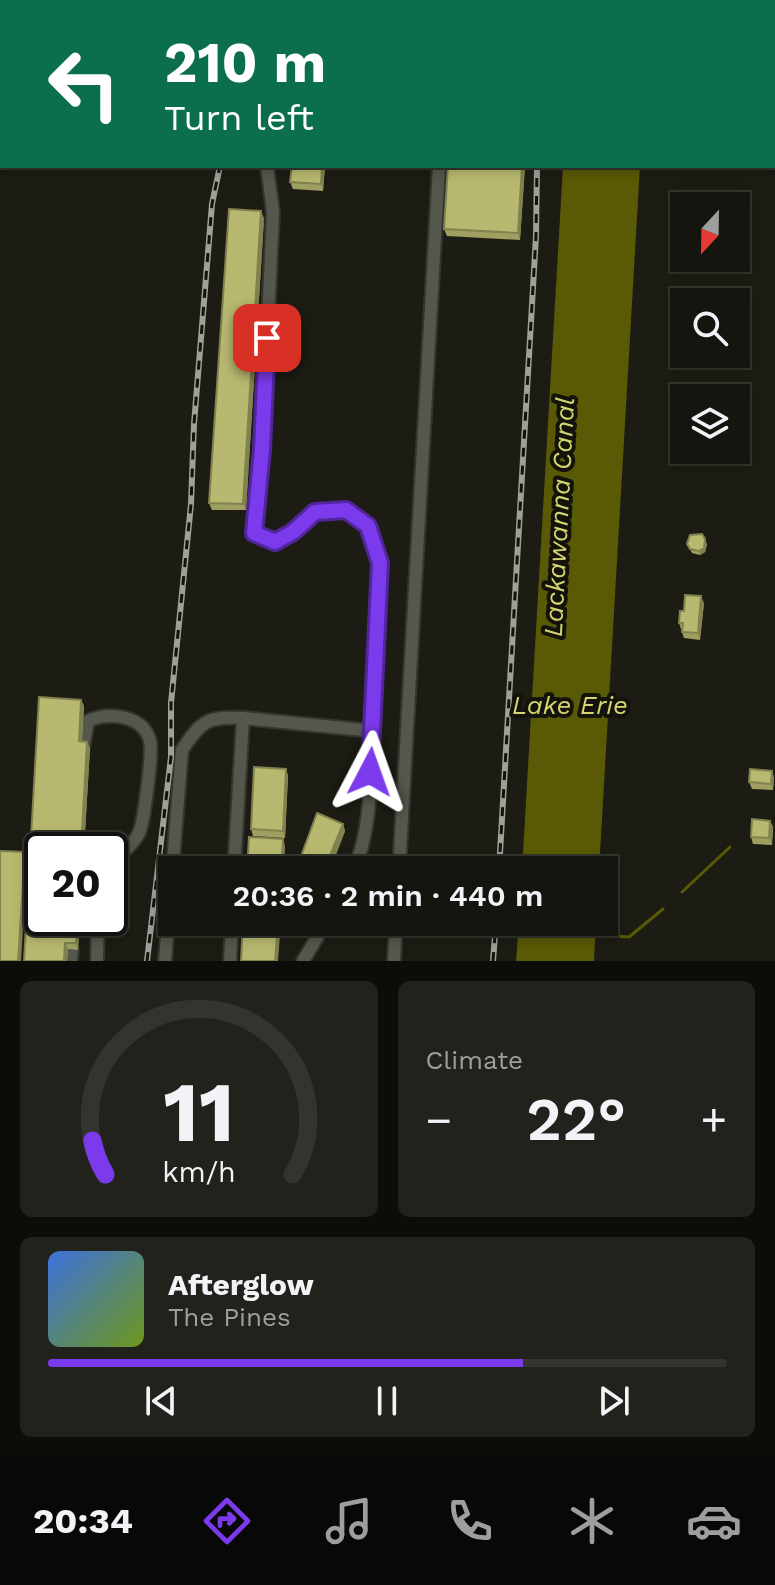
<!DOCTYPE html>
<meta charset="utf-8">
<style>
body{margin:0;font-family:"Work Sans",sans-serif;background:#22221d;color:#f1f3f6;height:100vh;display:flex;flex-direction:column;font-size:30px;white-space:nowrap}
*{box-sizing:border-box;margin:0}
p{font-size:26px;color:#9d9f9e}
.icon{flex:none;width:44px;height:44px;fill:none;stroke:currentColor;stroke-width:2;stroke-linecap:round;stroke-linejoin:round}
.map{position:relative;height:961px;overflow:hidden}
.side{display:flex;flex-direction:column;gap:20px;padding:20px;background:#0c0c08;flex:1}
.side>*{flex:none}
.hud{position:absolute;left:0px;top:0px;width:776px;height:168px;box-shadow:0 4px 12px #0003,0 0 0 2px #34342f;background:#0b6e4f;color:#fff;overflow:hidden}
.needle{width:52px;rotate:202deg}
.tools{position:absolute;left:670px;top:192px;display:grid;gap:16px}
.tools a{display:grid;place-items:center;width:80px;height:80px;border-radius:0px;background:#15150f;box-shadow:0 4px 12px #0003,0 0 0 2px #34342f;font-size:40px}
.speed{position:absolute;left:24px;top:832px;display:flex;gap:16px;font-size:40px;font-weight:700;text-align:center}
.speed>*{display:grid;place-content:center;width:104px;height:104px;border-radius:50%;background:#15150f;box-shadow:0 4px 12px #0003,0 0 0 2px #34342f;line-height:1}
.speed .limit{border:4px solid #111;border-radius:12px;background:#fff;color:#111}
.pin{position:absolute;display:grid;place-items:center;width:68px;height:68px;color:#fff;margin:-34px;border-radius:16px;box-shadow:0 4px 12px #0006}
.me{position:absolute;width:88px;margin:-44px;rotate:4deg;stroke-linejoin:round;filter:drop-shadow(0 0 6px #0008)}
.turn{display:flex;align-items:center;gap:28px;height:168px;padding:0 32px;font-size:36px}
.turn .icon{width:104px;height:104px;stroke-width:2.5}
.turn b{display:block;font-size:56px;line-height:68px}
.big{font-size:60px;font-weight:600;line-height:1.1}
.side .card{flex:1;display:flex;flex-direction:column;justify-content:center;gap:12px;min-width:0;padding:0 28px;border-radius:12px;background:#22221d}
.side .dial{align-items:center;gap:0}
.dial svg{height:208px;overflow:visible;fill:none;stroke:#34342f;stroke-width:7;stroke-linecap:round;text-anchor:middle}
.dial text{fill:#f1f3f6;stroke:none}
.song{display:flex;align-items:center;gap:24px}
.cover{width:96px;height:96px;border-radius:12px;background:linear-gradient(135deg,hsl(220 70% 55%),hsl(80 70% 35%))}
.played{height:8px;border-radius:4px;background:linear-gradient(90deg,#7c3aed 70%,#34342f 70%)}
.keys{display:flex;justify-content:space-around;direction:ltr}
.heat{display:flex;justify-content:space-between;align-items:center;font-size:44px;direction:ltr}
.side .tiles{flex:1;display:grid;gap:20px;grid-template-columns:1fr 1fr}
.card:last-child{grid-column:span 2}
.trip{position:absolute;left:158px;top:856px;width:460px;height:80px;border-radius:0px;background:#15150f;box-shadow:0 4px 12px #0003,0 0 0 2px #34342f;font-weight:600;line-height:80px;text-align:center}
.menu{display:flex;height:128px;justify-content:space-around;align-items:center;background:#080806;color:#9d9f9e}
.menu .icon{width:56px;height:56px}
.menu .active{color:#7c3aed}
.menu b{font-size:36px;color:#f1f3f6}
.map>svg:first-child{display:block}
</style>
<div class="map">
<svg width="775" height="961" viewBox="0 0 775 961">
<rect width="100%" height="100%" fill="#1c1c14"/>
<!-- water -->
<g fill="#5a5905">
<path d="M563,166h77l-41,704h-77z"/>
<path d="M519,922h77l-2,39h-78z"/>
</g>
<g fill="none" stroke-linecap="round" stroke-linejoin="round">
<!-- stream -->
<g stroke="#5a5905" stroke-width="3">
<path d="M682,892l48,-45"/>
<path d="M596,935l33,2 34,-28"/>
</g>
<defs>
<g id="minor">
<path d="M445,0v2"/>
<path d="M267,2v-2"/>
<path d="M83,748l5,-27c20,-9 55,-7 62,20 3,11 -6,81 -11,92 -6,12 -20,23 -29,32"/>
<path d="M234,870l9,-152 130,13 7,-168 -12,-37 -22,-16 -31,2 -22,20 -18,10 -21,-9 8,-84 11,-237 -6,-46"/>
<path d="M354,870c18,-42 16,-94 19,-139"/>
<path d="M399,870l40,-704"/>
<path d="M71,961l1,-12"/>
<path d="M97,961l1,-43"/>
<path d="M165,961l17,-211c19,-29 26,-34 61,-32"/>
<path d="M230,961l2,-39"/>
<path d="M303,961l23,-39"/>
<path d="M394,961l2,-39"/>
</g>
</defs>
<!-- minor casing -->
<use href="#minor" stroke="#34352f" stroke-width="16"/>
<!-- minor -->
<use href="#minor" stroke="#55564c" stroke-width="12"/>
<defs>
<g id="rail">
<path d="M253,2v-2"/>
<path d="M543,2v-2"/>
<path d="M499,870l37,-634 1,-70"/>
<path d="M147,961l24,-204v-54l20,-199 3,-80 18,-220 8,-38"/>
<path d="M493,961l3,-39"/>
</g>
</defs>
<!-- rail casing -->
<use href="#rail" stroke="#9fa09a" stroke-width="6"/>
<!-- rail -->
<use href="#rail" stroke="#13130b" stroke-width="3" stroke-dasharray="9" stroke-linecap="butt"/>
</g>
<!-- wall -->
<g fill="#9e9f60">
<path d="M292,166h33l-2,25 -30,-2 -3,-7z"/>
<path d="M525,166l-5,74 -73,-4 -3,-7z"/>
<path d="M264,218l-18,292h-34l-3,-7z"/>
<path d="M687,544h20l-2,8 -5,3 -8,-2z"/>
<path d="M704,603l-4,37 -16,-2 -5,-15 5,-12z"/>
<path d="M39,697l42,3 3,6 -2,35 5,1 3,6 -6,102h-42v68h38l-2,32 -10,-1 -1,12h-43z"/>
<path d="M286,769l2,7 -3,62 -32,-2 -2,-7z"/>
<path d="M774,777l-1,13 -21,-1 -3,-7z"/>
<path d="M770,821l3,6 -1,18 -19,-1 -2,-7z"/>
<path d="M343,824l2,7 -15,39 -29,-1 -2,-7z"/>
</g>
<!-- shaded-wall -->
<g fill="#81824e">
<path d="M322,166h3l-2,25 -2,-7z"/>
<path d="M522,166h3l-5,74 -2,-7z"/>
<path d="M261,211l3,7 -18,292 -3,-6z"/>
<path d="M705,539l2,5 -2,8 -5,3 -1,-4z"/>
<path d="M701,596l3,7 -4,37 -2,-7z"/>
<path d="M81,700l3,6 -3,42 -2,-7z"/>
<path d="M87,742l3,6 -6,102h-3z"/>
<path d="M286,769l2,7 -3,62 -2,-7z"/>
<path d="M772,771l2,6 -1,13 -2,-6z"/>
<path d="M770,821l3,6 -1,18 -3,-7z"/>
<path d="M343,824l2,7 -15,39h-6z"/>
<path d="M283,839l2,7 -1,24h-3z"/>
<path d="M25,852l2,7 -6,102h-3z"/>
<path d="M77,918h3l-2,32 -2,-7z"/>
<path d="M278,922h3l-3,39h-3z"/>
<path d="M65,943l3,6 -1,12h-3z"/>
</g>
<!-- building -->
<g fill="#b8b970" stroke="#81824e" stroke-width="2">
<path d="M276,0h52v2h-53z"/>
<path d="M455,0h34v2h-35z"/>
<rect x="498" y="0" width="26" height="2"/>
<path d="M292,166h30l-1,18 -31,-2z"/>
<path d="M448,166h74l-4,67 -74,-4z"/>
<path d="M229,209l32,2 -18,293 -34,-1z"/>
<path d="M702,534l3,5 -1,9 -5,3 -9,-2 -3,-5 3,-9z"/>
<path d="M685,595l16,1 -3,37 -16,-1 1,-9h-4l1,-12h4z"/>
<path d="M39,697l42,3 -2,41 8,1 -6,108h-39v68h35l-1,25h-11l-1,18h-40z"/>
<path d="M254,767l32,2 -3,62 -32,-2z"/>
<path d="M750,769l22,2 -1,13 -22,-2z"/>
<path d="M317,813l26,11 -19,46h-5l-20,-8z"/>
<path d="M752,819l18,2 -1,17 -18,-1z"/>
<path d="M249,837l34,2 -2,31h-34z"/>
<path d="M0,851l25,1 -7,109h-18z"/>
<path d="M243,922h35l-3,39h-34z"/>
</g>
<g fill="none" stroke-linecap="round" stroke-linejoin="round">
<defs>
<path id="route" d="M267,338l-5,111 -8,84 21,9 18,-10 22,-20 31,-2 22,16 12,37 -10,209"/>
</defs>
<!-- route casing -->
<use href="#route" stroke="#51269a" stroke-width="20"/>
<!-- route -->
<use href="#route" stroke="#7c3aed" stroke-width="14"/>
</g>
<g text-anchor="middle" stroke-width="8" stroke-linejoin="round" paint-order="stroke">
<!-- water labels -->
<g font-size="26" font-style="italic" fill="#d5d56f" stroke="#13130b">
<text transform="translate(559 517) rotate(-87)" y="9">Lackawanna Canal</text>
<text x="570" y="714">Lake Erie</text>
</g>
</g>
</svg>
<div class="tools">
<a><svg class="needle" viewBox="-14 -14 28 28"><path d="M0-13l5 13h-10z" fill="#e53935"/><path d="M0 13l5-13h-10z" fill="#9d9f9e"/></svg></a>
<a><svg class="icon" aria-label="search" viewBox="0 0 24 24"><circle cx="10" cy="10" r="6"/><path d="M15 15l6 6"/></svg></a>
<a><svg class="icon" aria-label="layers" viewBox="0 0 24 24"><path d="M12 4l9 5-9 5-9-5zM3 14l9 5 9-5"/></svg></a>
</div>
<div class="speed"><div class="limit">20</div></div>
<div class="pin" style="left:267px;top:338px;background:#d93025"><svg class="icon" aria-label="arrive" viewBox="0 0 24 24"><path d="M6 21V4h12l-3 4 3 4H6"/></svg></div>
<svg class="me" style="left:370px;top:772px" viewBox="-20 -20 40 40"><path d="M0-17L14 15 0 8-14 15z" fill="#7c3aed" stroke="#fff" stroke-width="4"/></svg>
<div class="trip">20:36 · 2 min · 440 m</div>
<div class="hud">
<div class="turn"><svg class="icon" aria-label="left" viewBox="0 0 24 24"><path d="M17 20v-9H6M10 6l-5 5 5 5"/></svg><div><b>210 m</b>Turn left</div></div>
</div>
</div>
<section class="side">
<div class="tiles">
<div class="card dial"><svg viewBox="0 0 100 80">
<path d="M14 69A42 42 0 1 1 86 69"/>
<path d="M14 69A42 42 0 0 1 9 56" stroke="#7c3aed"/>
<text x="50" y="56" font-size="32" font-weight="700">11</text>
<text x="50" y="72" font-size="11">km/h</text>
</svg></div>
<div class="card"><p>Climate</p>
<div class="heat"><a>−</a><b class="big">22°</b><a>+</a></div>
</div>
<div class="card">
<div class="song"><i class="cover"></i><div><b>Afterglow</b><p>The Pines</p></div></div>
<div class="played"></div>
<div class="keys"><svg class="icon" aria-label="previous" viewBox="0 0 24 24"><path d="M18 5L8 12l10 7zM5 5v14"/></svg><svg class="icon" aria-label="pause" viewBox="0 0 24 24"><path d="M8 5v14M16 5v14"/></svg><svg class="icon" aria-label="next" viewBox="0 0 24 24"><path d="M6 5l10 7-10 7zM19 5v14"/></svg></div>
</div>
</div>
</section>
<nav class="menu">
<b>20:34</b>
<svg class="icon active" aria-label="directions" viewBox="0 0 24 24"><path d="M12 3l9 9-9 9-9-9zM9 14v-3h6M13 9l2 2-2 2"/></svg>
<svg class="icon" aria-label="music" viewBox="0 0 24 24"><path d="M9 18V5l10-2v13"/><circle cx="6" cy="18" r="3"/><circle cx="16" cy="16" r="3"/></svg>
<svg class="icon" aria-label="phone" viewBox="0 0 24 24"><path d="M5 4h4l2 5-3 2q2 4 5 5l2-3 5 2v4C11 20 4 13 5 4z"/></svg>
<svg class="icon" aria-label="climate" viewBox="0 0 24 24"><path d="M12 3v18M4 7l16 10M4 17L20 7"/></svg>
<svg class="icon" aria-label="car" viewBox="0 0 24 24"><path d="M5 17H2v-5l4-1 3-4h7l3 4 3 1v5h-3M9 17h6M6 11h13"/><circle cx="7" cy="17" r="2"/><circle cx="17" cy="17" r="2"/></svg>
</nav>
